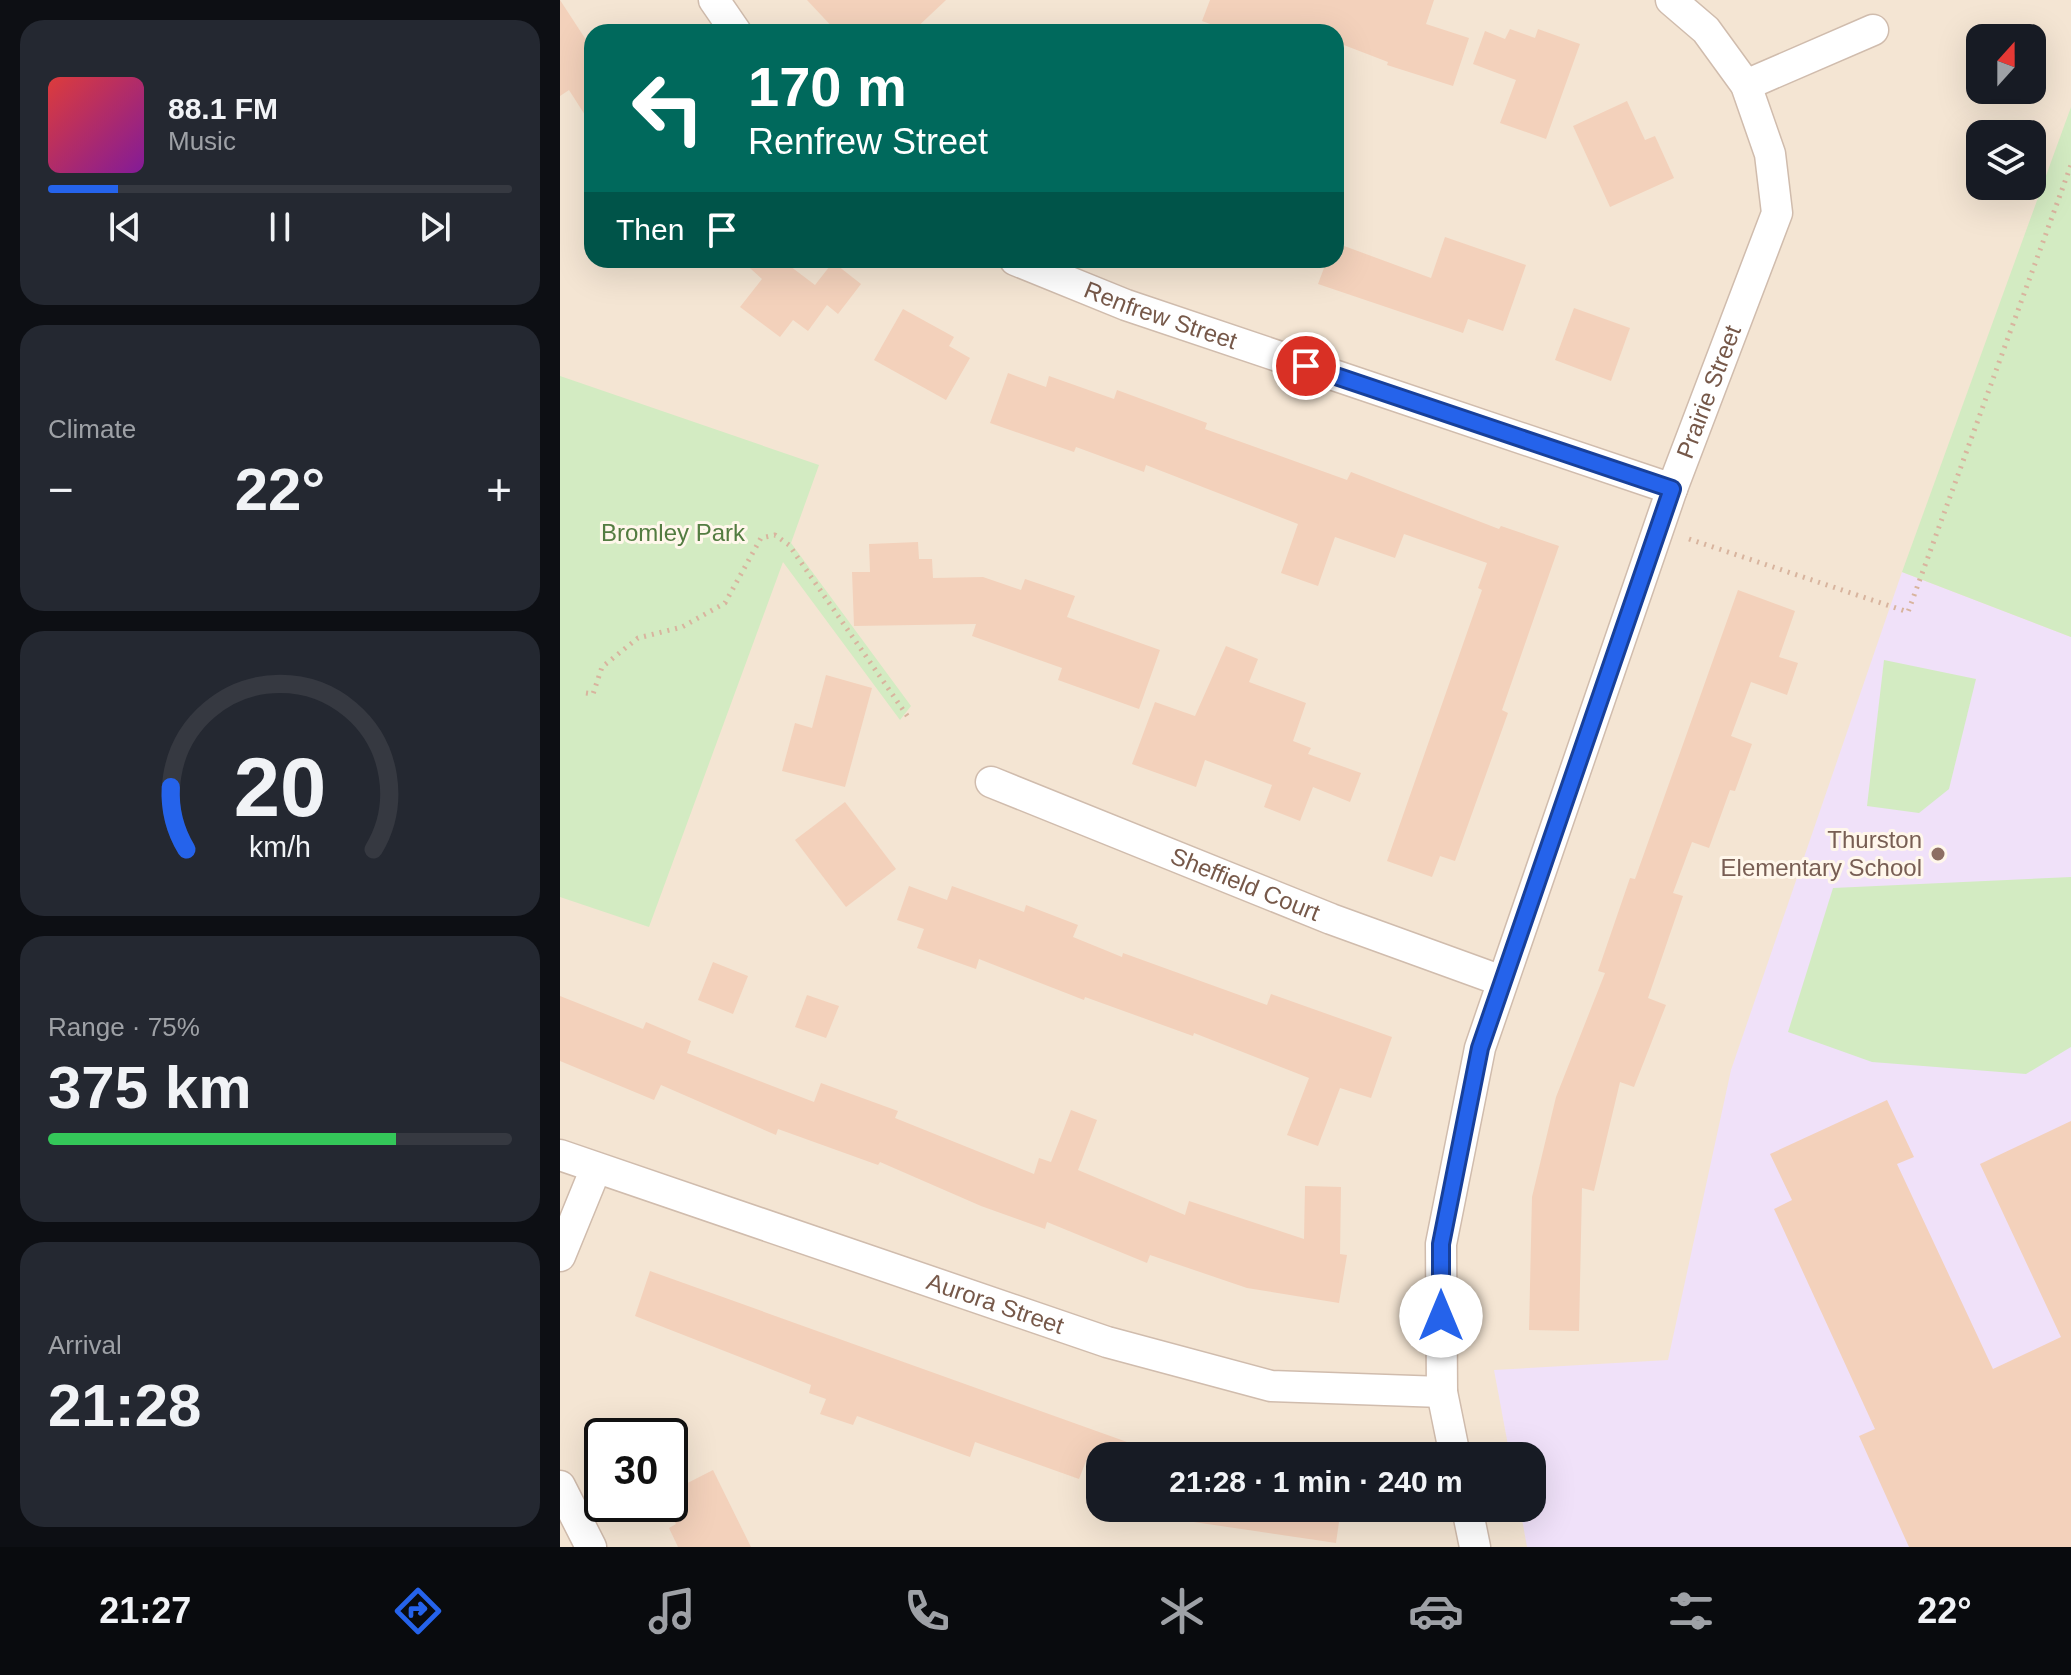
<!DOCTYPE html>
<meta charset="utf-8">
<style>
body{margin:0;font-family:Helvetica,sans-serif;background:#242831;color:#f1f3f6;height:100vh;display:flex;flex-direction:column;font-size:30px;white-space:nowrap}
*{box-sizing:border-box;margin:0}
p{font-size:26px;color:#9ea1a6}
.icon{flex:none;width:44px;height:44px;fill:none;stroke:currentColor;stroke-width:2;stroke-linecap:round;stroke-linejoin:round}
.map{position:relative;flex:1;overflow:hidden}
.drawer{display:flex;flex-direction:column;gap:20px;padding:20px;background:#0d0f14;width:560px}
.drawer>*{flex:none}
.banner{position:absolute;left:24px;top:24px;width:760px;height:244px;border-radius:24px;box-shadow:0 8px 32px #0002;background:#00695c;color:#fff;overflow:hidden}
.needle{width:52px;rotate:21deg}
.controls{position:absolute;left:1406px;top:24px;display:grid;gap:16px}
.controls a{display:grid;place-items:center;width:80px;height:80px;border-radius:16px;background:#171b24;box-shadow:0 8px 32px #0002;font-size:40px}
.speed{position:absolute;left:24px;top:1418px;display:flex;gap:16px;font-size:40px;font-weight:700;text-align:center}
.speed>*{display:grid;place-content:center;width:104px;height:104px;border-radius:50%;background:#171b24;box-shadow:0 8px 32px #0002;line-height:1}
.speed .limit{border:4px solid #111;border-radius:12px;background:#fff;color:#111}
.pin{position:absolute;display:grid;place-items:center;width:68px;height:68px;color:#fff;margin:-34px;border:4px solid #fff;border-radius:50%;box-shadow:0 2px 8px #0007}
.me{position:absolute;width:88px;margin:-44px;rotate:0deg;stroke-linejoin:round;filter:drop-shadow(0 0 6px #0008)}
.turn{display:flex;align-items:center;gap:28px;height:168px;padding:0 32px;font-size:36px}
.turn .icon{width:104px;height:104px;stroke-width:2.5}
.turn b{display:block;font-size:56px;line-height:68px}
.then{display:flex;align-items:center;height:76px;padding:0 32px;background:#0003;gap:16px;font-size:30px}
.big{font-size:60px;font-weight:800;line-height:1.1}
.drawer .card{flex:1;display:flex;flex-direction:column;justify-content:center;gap:12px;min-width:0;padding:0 28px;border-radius:24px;background:#242831}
.drawer .dial{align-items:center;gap:0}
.dial svg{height:208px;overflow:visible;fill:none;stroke:#363941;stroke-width:7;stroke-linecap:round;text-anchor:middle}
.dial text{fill:#f1f3f6;stroke:none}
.song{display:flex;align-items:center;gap:24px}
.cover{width:96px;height:96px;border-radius:12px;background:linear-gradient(135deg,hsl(0 70% 55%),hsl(290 70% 35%))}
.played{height:8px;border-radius:4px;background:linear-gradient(90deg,#2563eb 15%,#363941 15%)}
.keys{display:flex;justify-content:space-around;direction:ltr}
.heat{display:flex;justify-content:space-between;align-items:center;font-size:44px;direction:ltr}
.charge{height:12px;border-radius:6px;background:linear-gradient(90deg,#34c759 75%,#363941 0)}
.trip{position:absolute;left:526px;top:1442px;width:460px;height:80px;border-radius:24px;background:#171b24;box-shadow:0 8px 32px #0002;font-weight:800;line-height:80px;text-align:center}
.menu{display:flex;height:128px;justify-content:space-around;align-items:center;background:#090b0e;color:#9ea1a6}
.menu .icon{width:56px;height:56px}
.menu .on{color:#2563eb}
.menu b{font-size:36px;color:#f1f3f6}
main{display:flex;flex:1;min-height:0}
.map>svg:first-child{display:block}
</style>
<main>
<section class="drawer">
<div class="card">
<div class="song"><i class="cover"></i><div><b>88.1 FM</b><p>Music</p></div></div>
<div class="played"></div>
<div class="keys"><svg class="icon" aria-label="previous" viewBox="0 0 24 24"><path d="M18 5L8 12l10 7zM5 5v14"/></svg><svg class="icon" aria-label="pause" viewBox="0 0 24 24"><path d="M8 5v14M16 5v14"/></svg><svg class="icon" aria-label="next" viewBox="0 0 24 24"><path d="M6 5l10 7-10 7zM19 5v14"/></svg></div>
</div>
<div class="card"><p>Climate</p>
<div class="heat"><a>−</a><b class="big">22°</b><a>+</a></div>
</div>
<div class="card dial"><svg viewBox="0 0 100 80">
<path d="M14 69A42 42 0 1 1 86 69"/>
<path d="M14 69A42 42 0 0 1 8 45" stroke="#2563eb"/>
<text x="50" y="56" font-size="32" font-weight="700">20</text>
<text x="50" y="72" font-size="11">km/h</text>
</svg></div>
<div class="card"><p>Range · 75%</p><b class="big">375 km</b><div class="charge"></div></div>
<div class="card"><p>Arrival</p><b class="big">21:28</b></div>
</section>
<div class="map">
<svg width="1511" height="1547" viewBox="0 0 1511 1547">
<rect width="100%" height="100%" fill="#fdf3e4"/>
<!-- residential -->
<path fill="#f4e5d3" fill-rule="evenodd" d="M0,0h1511v1547h-1511zM32,32h744v228h-744zM1420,38h52v52h-52zM1420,134h52v52h-52zM42,1436h68v68h-68zM540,1456h432v52h-432z"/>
<!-- education -->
<path fill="#f0e1f9" d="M1342,572l169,65v910h-544l-7,-39h12v-52h-22l-16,-86 174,-10 63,-290z"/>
<!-- green -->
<g fill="#d3ebc2">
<path d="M1511,107v530l-169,-65z"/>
<path d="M0,376l259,89 -28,78 120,163 -11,14 -117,-158 -134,365 -89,-30z"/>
<path d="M1324,660l92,19 -27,110 -30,24 -52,-7z"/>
<path d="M1511,877v170l-45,27 -154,-12 -84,-30 45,-144z"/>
</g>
<!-- building -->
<g fill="#f3d1bb">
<path d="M0,0l32,49v77l-23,-36 -9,6z"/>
<path d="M247,0h139l-34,32h-75z"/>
<path d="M650,0h224l-8,24 43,14 -16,48 -66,-21 1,-3 -52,-20v-10h-104l-30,-11z"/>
<path d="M950,29l25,9 3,-9 42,15 -34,95 -46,-16 16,-43 -43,-16 12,-33 20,8z"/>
<path d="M1067,101l18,39 10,-4 19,42 -64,29 -37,-81z"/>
<path d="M885,237l81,28 -23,66 -35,-12 -5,14 -145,-49 9,-24h9v-17l95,35z"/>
<path d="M181,260h41l33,25 18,-23 28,22 -23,30 -11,-9 -19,26 -15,-11 -13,17 -40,-30 22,-28z"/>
<path d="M1014,308l56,20 -19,53 -56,-21z"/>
<path d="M343,309l51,28 -5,9 21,12 -24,42 -72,-40z"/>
<path d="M448,373l38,14 3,-11 65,23 3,-9 90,33 -2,6 142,51 4,-8 148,57 2,-3 58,20 -57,164 6,3 -53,148 -15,-5 -8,21 -45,-16 95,-271 -4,-2 9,-25 -83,-29 -9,24 -60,-21 -17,49 -37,-13 17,-49 -152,-59 -2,7 -68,-25 -2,5 -84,-29z"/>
<path d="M358,542l1,17h13l1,19 50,-1 38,13 4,-11 50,17 -8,21 93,33 -21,59 -81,-29 4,-12 -90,-32 4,-12 -122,2 -2,-54h18l-1,-28z"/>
<path d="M1178,590l57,21 -16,46 19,6 -11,32 -36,-13 -20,54 21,8 -17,47 -5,-1 -21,58 -17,-6 -19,51 10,3 -35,102 18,7 -32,82 -14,-5 -26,109 -12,-3 -3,143 -50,-1 3,-133 24,-100 49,-124 -7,-2 32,-93 5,1z"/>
<path d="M666,646l32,13 -9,23 57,21 -13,38 18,7 -3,6 53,19 -11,29 -37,-15 -13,34 -36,-14 8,-22 -67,-25 -9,27 -64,-23 23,-62 40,14z"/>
<path d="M266,675l46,13 -27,99 -63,-16 13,-48 17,5z"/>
<path d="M285,802l51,67 -50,38 -51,-67z"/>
<path d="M349,886l38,14 5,-14 72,26 2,-7 52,20 -5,12 49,20 1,-4 144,52 4,-11 121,43 -21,61 -31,-10 -22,58 -31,-11 22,-57 -115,-45 -1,3 -108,-39 -1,3 -105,-41 -3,10 -59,-21 7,-19 -27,-9z"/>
<path d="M153,962l35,14 -15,38 -35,-14z"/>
<path d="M247,995l32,11 -13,32 -31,-11z"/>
<path d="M0,996l83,33 3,-7 45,19 -4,12 127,49 7,-19 77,28 -3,7 139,56 5,-16 12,4 20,-52 26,10 -19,50 107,45 4,-14 115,38 1,-53 36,1 -1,67 7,1 -8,48 -92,-15 -97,-33 -3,8 -100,-41 -2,7 -64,-23 -101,-44 -2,3 -100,-36 -2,6 -115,-50 -7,15 -94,-39z"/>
<path d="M1327,1100l27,57 -17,7 96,205 68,-32 -81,-173 91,-43v426h-162l-50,-111 16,-7 -101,-220 18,-9 -22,-46z"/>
<path d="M90,1271l505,181 -1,4h-66l-9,23 -104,-37 -5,15 -113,-41 -4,9 -33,-11 6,-15 -17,-6 2,-8 -176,-69z"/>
<path d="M153,1470l38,77h-73l-9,-19 7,-4 -6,-12v-20z"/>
<path d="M629,1508h152l-5,35 -149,-22z"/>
</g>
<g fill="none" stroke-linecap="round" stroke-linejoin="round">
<defs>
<g id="street">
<path d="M154,0l22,32"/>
<path d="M1186,85l127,-55"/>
<path id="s1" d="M455,260l111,45 546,184"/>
<path id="s2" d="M431,782l340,137 171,62"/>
<path id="s3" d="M0,1155l547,187 164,44 171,6"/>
<path d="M0,1256l36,-88"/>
<path id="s4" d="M895,1456l-13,-64 -1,-148 39,-196 192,-559 105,-276 -7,-59 -24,-69 -40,-55 -35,-30"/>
<path d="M0,1486l31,61"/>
<path d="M907,1508l8,39"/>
</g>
</defs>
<!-- street casing -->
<use href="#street" stroke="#d0bcad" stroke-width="33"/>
<!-- path -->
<g stroke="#d8b49e" stroke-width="5" stroke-dasharray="2 6" stroke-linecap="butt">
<path d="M1129,539l219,73 163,-447"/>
<path d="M26,693l7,1 9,-27 36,-29 44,-11 43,-24 36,-65 14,-3 14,10 119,172"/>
</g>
<!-- street -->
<use href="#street" stroke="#fff" stroke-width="30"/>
</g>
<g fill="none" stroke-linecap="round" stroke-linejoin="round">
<defs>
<path id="route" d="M746,366l366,123 -192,559 -39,196v72"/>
</defs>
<!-- route casing -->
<use href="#route" stroke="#184099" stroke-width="20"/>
<!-- route -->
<use href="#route" stroke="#2563eb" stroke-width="14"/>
</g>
<!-- markers -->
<circle fill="#8d6e63" stroke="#fff7eb" stroke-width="3" cx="1378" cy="854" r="8"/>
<g text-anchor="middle" stroke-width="6" stroke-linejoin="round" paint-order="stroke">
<!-- street labels -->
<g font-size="24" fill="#765849" stroke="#fff7eb">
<text dy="8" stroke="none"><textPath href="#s1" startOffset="156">Renfrew Street</textPath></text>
<text dy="8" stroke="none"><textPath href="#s4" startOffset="1108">Prairie Street</textPath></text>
<text dy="8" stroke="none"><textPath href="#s2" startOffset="274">Sheffield Court</textPath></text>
<text dy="8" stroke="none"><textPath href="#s3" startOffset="460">Aurora Street</textPath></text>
</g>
<!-- park labels -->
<g font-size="24" fill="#537c41" stroke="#fff7eb">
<text x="113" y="541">Bromley Park</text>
</g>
<!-- education labels -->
<g font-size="24" fill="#785e54" stroke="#fff7eb" text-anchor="end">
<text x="1362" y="848">Thurston<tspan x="1362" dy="28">Elementary School</tspan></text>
</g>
</g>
</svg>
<div class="controls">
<a><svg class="needle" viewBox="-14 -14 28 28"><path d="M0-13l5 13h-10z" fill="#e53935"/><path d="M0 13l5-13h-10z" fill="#9ea1a6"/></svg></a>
<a><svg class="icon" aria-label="layers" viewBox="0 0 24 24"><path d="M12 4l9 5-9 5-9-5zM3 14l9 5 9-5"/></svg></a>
</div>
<div class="speed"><div class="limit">30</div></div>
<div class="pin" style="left:746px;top:366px;background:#d93025"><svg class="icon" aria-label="arrive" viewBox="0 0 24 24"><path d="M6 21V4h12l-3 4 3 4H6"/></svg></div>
<svg class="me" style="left:881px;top:1316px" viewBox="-20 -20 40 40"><circle r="19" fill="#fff"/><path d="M0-13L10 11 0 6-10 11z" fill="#2563eb"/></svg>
<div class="trip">21:28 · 1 min · 240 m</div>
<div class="banner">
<div class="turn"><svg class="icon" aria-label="left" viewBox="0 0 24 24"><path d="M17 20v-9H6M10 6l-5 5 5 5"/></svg><div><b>170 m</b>Renfrew Street</div></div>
<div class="then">Then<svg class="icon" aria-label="arrive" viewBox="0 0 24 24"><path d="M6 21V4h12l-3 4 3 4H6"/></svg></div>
</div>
</div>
</main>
<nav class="menu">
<b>21:27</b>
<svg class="icon on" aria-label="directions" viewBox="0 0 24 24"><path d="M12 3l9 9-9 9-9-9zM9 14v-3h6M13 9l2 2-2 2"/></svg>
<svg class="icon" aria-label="music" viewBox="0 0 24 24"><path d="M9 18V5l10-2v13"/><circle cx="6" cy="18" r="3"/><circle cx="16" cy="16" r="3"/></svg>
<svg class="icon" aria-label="phone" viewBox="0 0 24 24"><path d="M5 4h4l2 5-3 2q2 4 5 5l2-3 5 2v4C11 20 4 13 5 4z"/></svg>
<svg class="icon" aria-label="climate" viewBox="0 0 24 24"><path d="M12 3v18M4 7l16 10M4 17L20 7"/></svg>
<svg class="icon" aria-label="car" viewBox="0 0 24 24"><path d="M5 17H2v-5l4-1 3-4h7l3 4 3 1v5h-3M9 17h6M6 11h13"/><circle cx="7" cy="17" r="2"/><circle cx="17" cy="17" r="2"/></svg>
<svg class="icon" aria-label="filters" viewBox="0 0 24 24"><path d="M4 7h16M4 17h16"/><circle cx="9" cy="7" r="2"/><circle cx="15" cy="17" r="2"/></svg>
<b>22°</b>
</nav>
